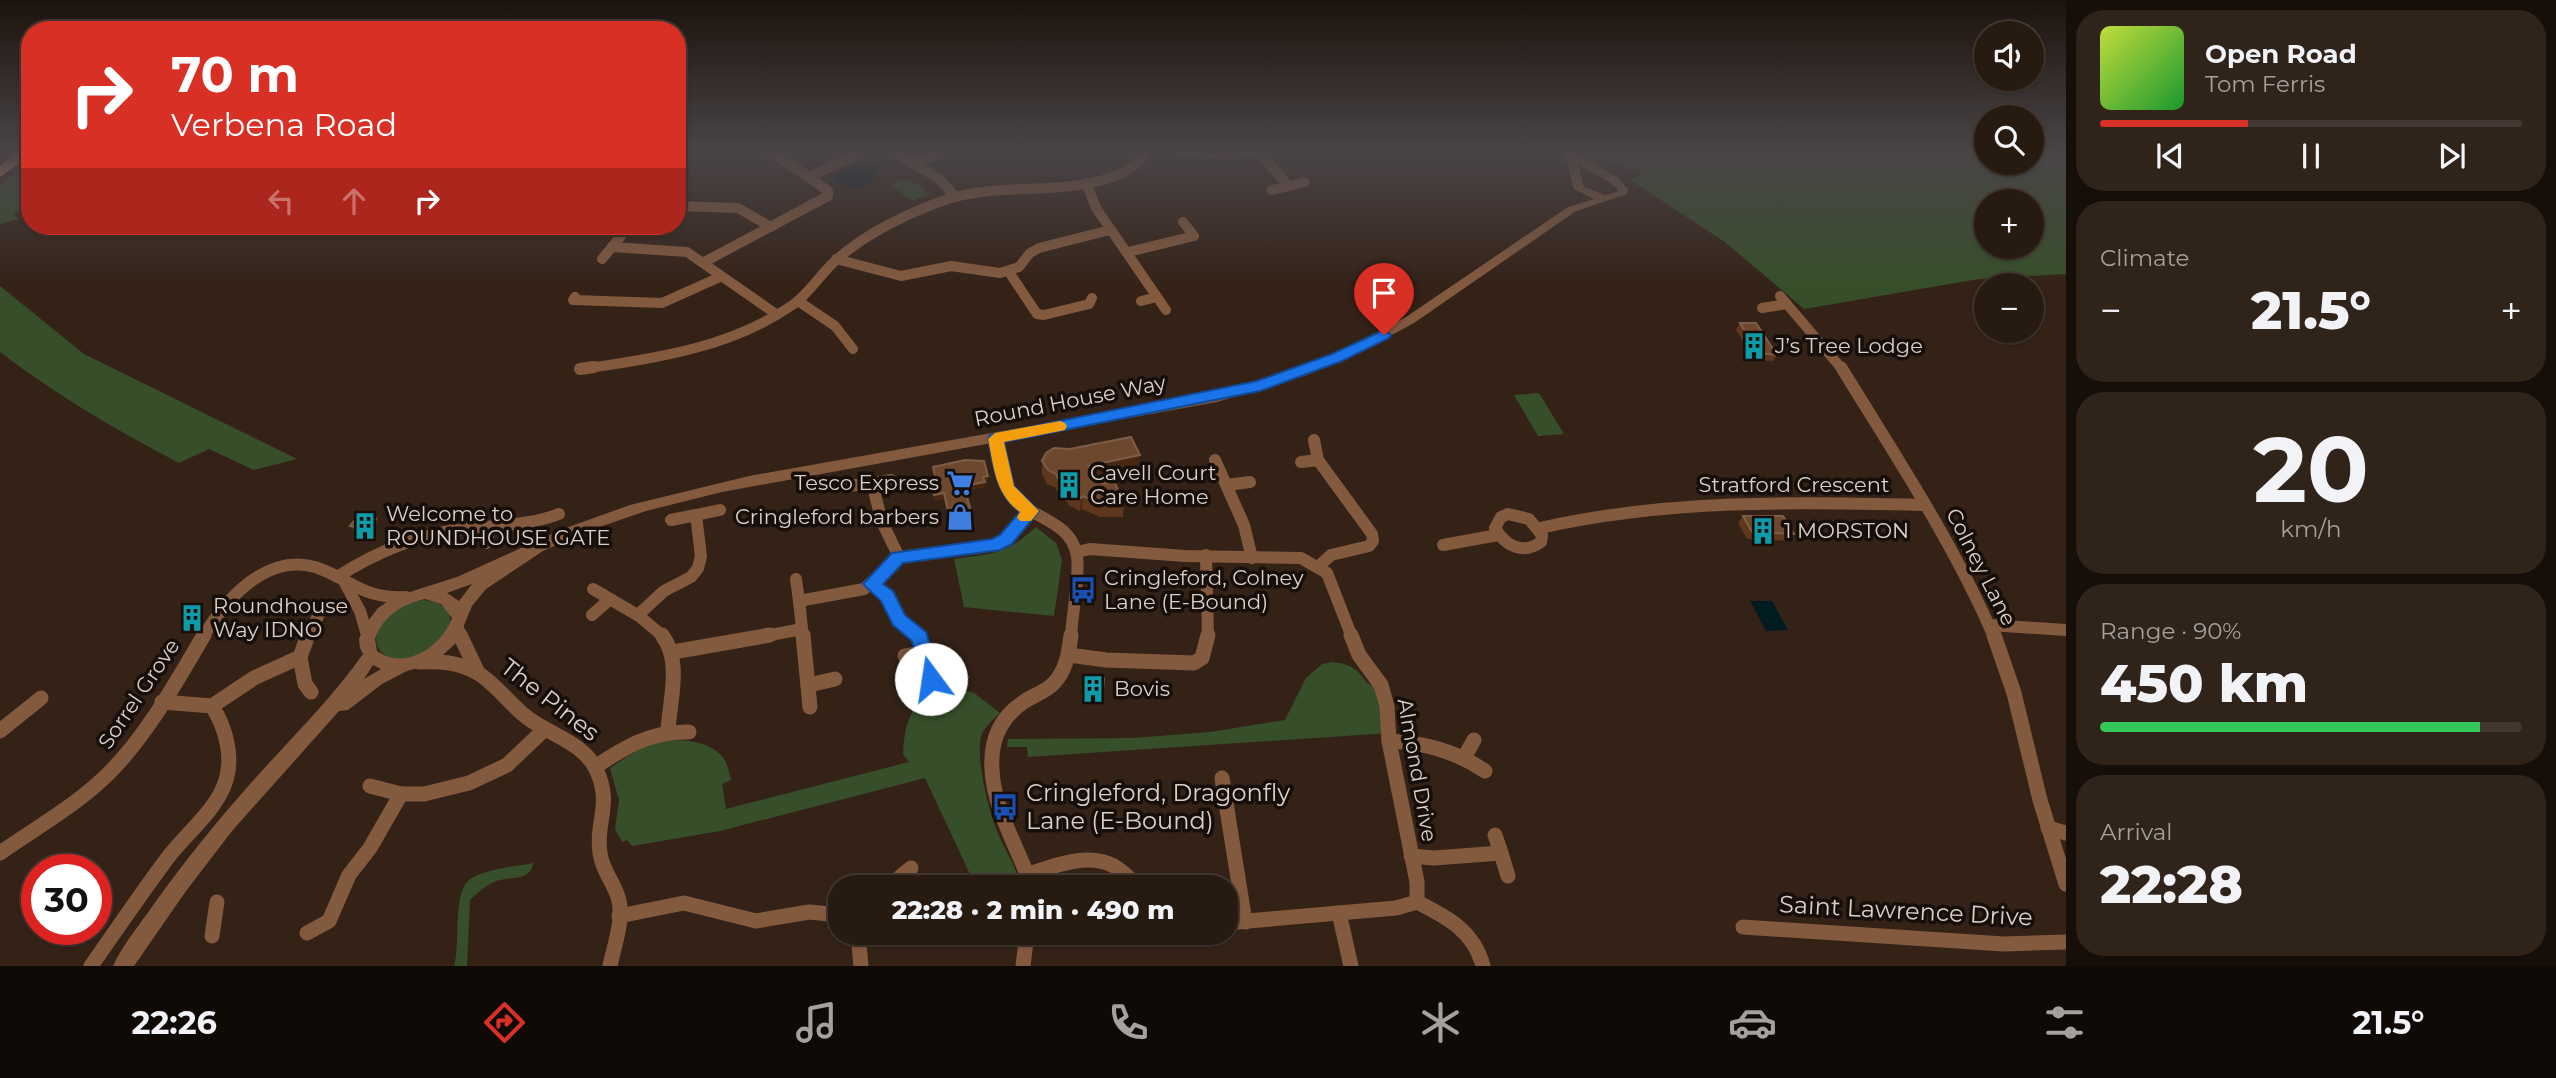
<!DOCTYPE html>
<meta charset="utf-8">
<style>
body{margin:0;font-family:Montserrat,sans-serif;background:#2f231a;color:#f1f3f6;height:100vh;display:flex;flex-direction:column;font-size:26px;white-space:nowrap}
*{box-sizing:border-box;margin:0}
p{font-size:23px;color:#a4a19f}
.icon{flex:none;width:38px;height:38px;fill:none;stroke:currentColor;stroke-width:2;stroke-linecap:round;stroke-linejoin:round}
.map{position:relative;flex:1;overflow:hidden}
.panel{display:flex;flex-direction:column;gap:10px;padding:10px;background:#150e09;width:490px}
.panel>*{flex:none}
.top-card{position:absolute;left:21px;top:21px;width:665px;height:214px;border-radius:28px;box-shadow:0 2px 5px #0004,0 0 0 2px #433831;background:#d93025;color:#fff;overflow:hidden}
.fabs{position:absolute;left:1974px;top:21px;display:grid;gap:14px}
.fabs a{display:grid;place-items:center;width:70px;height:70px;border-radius:50%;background:#271a11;box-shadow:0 2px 5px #0004,0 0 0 2px #433831;font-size:35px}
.speed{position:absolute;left:21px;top:854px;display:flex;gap:14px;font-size:35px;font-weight:700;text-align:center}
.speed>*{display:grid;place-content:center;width:91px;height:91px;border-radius:50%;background:#271a11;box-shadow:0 2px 5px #0004,0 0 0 2px #433831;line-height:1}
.speed .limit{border:10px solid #d22;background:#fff;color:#111}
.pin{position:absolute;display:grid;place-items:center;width:60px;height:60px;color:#fff;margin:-72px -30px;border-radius:50% 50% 50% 0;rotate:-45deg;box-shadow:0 0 7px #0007}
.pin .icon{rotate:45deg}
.me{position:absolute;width:77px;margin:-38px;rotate:346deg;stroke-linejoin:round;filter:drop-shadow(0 0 5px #0008)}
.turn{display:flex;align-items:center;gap:24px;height:147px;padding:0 35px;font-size:32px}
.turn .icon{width:91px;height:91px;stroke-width:2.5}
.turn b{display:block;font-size:49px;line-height:60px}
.lanes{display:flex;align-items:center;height:66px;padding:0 35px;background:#0003;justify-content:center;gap:35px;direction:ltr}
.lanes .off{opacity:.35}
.big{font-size:52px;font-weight:800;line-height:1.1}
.panel .widget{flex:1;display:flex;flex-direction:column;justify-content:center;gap:10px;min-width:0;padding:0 24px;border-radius:28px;background:#2f231a}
.panel .dial{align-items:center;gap:0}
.dial b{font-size:91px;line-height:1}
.song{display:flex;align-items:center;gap:21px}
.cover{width:84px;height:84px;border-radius:10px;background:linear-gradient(135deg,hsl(70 70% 55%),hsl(130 70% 35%))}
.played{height:7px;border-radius:4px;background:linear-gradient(90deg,#d93025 35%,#433831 35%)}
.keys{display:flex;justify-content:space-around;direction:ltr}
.heat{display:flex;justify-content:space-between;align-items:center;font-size:38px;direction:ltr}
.charge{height:10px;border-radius:5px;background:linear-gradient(90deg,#34c759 90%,#433831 0)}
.trip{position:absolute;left:828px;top:875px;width:410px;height:70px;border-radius:28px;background:#271a11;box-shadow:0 2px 5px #0004,0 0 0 2px #433831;font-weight:800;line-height:70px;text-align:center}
.menu{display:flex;height:112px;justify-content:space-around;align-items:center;background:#100a07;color:#a4a19f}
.menu .icon{width:49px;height:49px}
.menu .selected{color:#d93025}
.menu b{font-size:32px;color:#f1f3f6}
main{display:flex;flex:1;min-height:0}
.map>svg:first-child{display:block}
</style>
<main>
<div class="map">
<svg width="2066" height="966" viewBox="0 0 2066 966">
<rect width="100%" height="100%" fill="#342217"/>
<!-- green -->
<g fill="#364f2a" fill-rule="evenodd">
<path d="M1593,151h393v12h46v-12h34v123l-87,5 -175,30 -79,-67 -95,-62 12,-7 -38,-14zM1986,201h46v46h-46z"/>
<path d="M30,160v41l-16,14 5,4 -19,5v-39z"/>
<path d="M905,179l15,6 8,10 -16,6 -20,-14 1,-4z"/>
<path d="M0,286l84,68 213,105 -43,11 -45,-21 -30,14c-63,-33 -123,-68 -179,-111z"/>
<path d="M1539,393l25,41 -26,2 -24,-41z"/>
<path d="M1036,527l20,16 6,17 -8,56 -90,-9 -10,-48c40,-6 51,-4 82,-32z"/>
<path d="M422,600c60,5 11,65 -29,58 -23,-5 -20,-29 -6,-43 9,-8 23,-13 35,-15z"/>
<path d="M1332,662c10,1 20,3 27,11 6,6 7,12 17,14l14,46 -362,24 -1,-10h-20l1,-8 125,-1 77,-6 75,-12 21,-42 16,-14z"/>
<path d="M959,689l15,4 26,20c-6,6 -15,13 -18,21 -8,19 7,78 15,97 8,20 20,35 23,56h-44l-51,-109 -205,53 -88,15 -5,-6 -5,2 -7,-13 4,-29 -9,-32c13,-8 28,-20 42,-24 22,-7 58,-5 72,15 4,6 5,14 7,21l-9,4 4,25 183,-47 -6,-8c2,-41 12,-60 56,-65z"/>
<path d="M533,863c-2,19 -25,13 -39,19 -9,4 -17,11 -24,18l-3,66h-13c7,-22 -2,-71 15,-86 12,-10 48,-14 64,-17z"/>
</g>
<!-- water -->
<g fill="#001c21">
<path d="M860,160l19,8c-9,25 -26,24 -45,12l-2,-4z"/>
<path d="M1750,601h22l16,29 -22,1z"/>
</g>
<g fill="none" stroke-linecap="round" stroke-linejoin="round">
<!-- minor-far2 -->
<g stroke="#845a3f" stroke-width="10">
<path d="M769,151l40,26 53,-26"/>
<path d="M892,151l46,27 17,18"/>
<path d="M1179,151l49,3 26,-3"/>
<path d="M1257,151l32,35 16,-4"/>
<path d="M914,164l27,-13"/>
<path d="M1086,183l10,25 70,102"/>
<path d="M1272,190l17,-4"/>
<path d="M677,206l61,2 33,19"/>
<path d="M621,236l-9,11 75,5 89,62"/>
<path d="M1128,252l66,-16 -11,-14"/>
<path d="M602,259l10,-12"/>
<path d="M836,259l65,17 50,-10 49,7 19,-6 11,-14 9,-5 71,-18"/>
<path d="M704,262l124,-66v-5l-19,-14"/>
<path d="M1009,272l28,42 7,1 45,-11 3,-6"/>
<path d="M1780,296l62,73"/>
<path d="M575,297l-2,3 89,3 58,-26"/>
<path d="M798,301l37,25 18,23"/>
<path d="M1141,301l16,-4"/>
<path d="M1762,308l25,-4"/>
<path d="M582,369c74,-11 149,-21 212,-65 16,-12 26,-29 40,-42 31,-29 78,-51 117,-64 54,-16 123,-1 173,-26 9,-4 17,-14 24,-21"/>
</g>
<!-- minor-far1 -->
<g stroke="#845a3f" stroke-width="12">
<path d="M1841,367c54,88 112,175 153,270"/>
<path d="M580,369l14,-2"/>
<path d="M995,439c4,18 4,41 17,57 19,23 59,24 65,60 3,22 -5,57 -6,81"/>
<path d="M1314,440l4,20 54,74 1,7 -4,5 -38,9 -12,11"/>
<path d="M1215,460l29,65 8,33"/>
<path d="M1301,462l17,-2"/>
<path d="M891,480l-19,3 10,39 17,35"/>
<path d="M1227,485l23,-3"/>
<path d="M848,486l24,-3"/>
<path d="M1508,514l21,5 13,16 -1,7c-18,13 -36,4 -46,-14l6,-11z"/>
<path d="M671,520l25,-5"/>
<path d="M1540,528c128,-29 255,-26 385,-23"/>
<path d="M486,543l4,-15"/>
<path d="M1443,545l55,-10"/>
<path d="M1077,552l13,-3 95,7 116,2 26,15 25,64"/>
<path d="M1206,555l2,82"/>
<path d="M337,577c39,-25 80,-42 126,-48 33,-4 64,-3 96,-15"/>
<path d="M796,579l3,22 65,-12 35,-32 95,-12 12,-6 25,-28"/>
<path d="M345,583l15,28 7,24"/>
<path d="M872,584l15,12 12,24 20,17"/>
<path d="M593,589l46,27 25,21"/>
<path d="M799,601l4,36"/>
<path d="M592,615l18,-16"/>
<path d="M638,615l26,-24 27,-14 7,-9 3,-12 -5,-41 24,-5"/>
<path d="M457,625l4,12"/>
<path d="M1990,625l76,5"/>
<path d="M203,637c22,-37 63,-84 112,-70 37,12 46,32 91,30"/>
<path d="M307,637l16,-30"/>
<path d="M760,637l42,-8"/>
</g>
<!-- minor -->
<g stroke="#845a3f" stroke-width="15">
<path d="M460,635l18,38"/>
<path d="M662,635c20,26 8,64 6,95"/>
<path d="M803,635l7,72"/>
<path d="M917,635l14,44"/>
<path d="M1994,635l20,58 26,107 26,84"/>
<path d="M673,652l97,-17"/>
<path d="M1069,655l37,5 88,3 8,-5 6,-23"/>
<path d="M905,656l19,-3"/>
<path d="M300,657l8,-22"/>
<path d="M419,662c21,-1 38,0 57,10 18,10 32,30 48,43 22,19 58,26 72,54 17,36 -1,52 4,84 2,17 13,28 18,44 7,20 -4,49 -8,69"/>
<path d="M809,685l26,-6"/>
<path d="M212,706l42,-28 46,-21 5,27 6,8"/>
<path d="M0,731l41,-33"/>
<path d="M1389,741c36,2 66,10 96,30"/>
<path d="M1465,756l9,-16"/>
<path d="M595,767c30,-20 56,-36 94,-35"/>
<path d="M1222,778l23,144"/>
<path d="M370,786l31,8h23l45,-11 38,-18 38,-36"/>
<path d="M2048,828l18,5"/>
<path d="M0,853c37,-26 77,-48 109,-80 39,-39 67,-91 95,-138"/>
<path d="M1501,853l7,23"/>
<path d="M1411,856l23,2 67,-5 -6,-18"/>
<path d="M1028,874c27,-8 59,-22 86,-8 9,5 17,14 25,21"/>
<path d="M888,887l23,-19"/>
<path d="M1032,887c-13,-37 -38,-77 -40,-117 -2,-29 8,-53 33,-69 9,-6 20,-9 28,-17 13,-13 16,-31 18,-49"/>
<path d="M1417,902c30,15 57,29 66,64"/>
<path d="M1339,913l12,53"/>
<path d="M619,916l65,-13 72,18 53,-9 31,3"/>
<path d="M1225,923l171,-15 21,-6v-20l-28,-141 -2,-35 -6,-21 -22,-30 -8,-20"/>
<path d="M1743,927l261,17 62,-2"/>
<path d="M307,933l22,-12 20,-46 21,-27 31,-54"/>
<path d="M858,933l3,33"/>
<path d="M212,936l5,-34"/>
<path d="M91,966c26,-37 51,-74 78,-110 17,-22 47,-46 56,-73 9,-25 1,-55 -13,-77l-50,-4"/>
<path d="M1023,966l4,-33"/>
</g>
<!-- tertiary -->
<path fill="#845a3f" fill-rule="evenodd" d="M1561,151h11l45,26 11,12 -1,5 -51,17 -162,112 -48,26 -59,26 -90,27 -495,90 -76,19 -58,20 -45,20 -57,38 -14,17 -15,36 -14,13 -18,11 -18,5 -25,13 -34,26 -9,1 -107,120 -46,60 -52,75h-21c10,-22 28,-43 41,-62 30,-42 63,-83 97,-121 38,-43 79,-82 112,-129l-3,-6 -1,-9 6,-14 13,-17 16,-11 63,-20 106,-48 67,-24 119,-29 468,-83 80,-24 61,-26 48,-26 162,-110 26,-8 -20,-10 -9,-34zM1578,164l31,18 9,7 -1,3 -12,3 -21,-8zM472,584l-13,17 -12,-8zM425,599l16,5 11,14c-11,29 -46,53 -75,33l-2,-12c8,-23 27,-35 50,-40zM373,665l8,4 -17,10z"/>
<!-- trunk -->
<path fill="#ee9760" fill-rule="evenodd" d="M19,151h11v5l-30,21v-11z"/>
</g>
<!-- wall -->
<g fill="#5f371c">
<path d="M1740,323l37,32 -4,6 -30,-2 6,-9 -13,-20z"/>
<path d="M1042,461l97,8 -43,9 3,5 25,20 -1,14h-23l-18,-8 -2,2 -12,-6v-2l-7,-5 -6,-11 -8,-3 -5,-10z"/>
<path d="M933,467l55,9v5l-3,1v5l-20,4 7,24v5l-22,4 -6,-25 -10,1 -3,-18 5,-1z"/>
<path d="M1743,516l51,18 -5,7 -42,-2 -9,-16z"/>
<path d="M376,519l2,3 -9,11 -16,-4 -3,-3z"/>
<path d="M1085,677l19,2 -2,16 -19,-2z"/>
</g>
<!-- shaded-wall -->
<g fill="#482812">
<path d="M1140,455l-1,14 -52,10 1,-13z"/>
<path d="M988,476v5l-3,1v5l-21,4v-5l19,-9z"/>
<path d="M944,493v6l-10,1v-5z"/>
<path d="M1083,496l-1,13 -2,2 1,-13z"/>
<path d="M972,515v5l-22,4v-5z"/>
<path d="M376,519l2,3 -9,11 -2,-3z"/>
</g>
<!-- building -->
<g fill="#6d482e" stroke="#7e5d46" stroke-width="2">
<path d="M1740,323h16l21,32 -30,-3 6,-8z"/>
<path d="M1131,437l9,18 -52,11 11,17h16l9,20 -23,1 -18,-8 -2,2 -12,-6 1,-2 -9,-5 -5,-11 -8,-4 -6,-9 4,-8 8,-5 16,1z"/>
<path d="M965,460l19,1 4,15 -5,1 2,5 -21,4 8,29 -22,4 -6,-26 -10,2 -3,-13 5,-1 -3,-14z"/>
<path d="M359,515l17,4 -9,11 -17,-4z"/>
<path d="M1743,516h40l11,18 -42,-2z"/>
<path d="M1085,677l19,2 -1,10 -20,-3z"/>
</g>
<!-- sky -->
<linearGradient id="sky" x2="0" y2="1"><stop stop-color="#1d130d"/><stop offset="0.53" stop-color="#4a4447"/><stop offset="1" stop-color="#4a4447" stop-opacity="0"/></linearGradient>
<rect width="2066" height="286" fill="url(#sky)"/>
<!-- route -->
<path fill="#1a73e8" stroke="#114b97" stroke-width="2" d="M1384,330l7,5 -2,3 -47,23 -82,30 -256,51 10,44 25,25 -27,33 -12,6 -97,13 -20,21 10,7 12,24 21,17 15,47 -3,5 -7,3 -6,-3 -13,-43 -19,-16 -12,-24 -18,-17 29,-31 100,-14 8,-4 20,-23c-25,-18 -26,-45 -32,-73l2,-4 267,-54 75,-27z"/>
<!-- slow -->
<path fill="#f59e0b" d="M1060,421l5,2 2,3 -2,4 -61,12 10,44 25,25 -8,10h-11l-3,-4 3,-5c-25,-18 -26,-45 -32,-73l7,-6z"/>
<!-- icons -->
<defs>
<symbol id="building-bare" viewBox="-9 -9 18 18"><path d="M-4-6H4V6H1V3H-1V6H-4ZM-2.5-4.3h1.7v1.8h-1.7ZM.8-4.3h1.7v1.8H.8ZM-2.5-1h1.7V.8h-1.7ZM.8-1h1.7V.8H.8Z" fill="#0f9aa8" stroke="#160e09" stroke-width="2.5" paint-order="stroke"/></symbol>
<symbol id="supermarket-bare" viewBox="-9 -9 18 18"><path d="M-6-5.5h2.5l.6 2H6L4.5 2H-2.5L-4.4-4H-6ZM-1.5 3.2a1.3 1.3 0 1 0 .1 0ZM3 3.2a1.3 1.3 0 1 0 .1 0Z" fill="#3f7fe0" stroke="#160e09" stroke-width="2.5" paint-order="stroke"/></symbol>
<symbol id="shop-bare" viewBox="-9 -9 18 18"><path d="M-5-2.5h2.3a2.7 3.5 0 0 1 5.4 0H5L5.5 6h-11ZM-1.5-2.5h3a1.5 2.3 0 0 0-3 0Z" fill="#3f7fe0" stroke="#160e09" stroke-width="2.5" paint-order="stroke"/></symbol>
<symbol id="bus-bare" viewBox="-9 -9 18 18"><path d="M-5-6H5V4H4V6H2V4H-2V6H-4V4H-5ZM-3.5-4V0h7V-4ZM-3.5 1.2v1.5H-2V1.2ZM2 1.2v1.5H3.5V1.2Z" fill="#1a4fb4" stroke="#160e09" stroke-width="2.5" paint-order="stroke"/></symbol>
</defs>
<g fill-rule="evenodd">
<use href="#building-bare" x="1735" y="327" width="38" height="38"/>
<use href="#supermarket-bare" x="941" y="464" width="38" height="38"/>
<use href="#building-bare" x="1050" y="466" width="38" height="38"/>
<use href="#shop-bare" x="941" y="498" width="38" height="38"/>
<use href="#building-bare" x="346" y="507" width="38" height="38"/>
<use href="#building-bare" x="1744" y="512" width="38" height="38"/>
<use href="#bus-bare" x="1064" y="571" width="38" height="38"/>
<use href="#building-bare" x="173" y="599" width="38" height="38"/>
<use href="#building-bare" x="1074" y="670" width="38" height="38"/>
<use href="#bus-bare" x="986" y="788" width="38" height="38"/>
</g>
<g text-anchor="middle" stroke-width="7" stroke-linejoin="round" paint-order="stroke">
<!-- poi labels -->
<g font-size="21" fill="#dbcfc7" stroke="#160e09" text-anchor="start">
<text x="1775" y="353">J’s Tree Lodge</text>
<text x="1090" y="480">Cavell Court<tspan x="1090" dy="24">Care Home</tspan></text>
<text x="939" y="490" text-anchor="end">Tesco Express</text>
<text x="386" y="521">Welcome to<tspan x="386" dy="24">ROUNDHOUSE GATE</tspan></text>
<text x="939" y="524" text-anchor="end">Cringleford barbers</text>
<text x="1784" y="538">1 MORSTON</text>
<text x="1104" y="585">Cringleford, Colney<tspan x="1104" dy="24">Lane (E-Bound)</tspan></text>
<text x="213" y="613">Roundhouse<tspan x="213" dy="24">Way IDNO</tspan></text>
<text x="1114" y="696">Bovis</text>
</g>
<!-- street labels -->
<g font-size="21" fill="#dbcfc7" stroke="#160e09">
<text transform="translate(1070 401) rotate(-11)" y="7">Round House Way</text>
<text x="1794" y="492">Stratford Crescent</text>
<text transform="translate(1981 567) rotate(63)" y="7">Colney Lane</text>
<text transform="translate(139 694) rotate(-56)" y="7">Sorrel Grove</text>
<text transform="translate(1417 770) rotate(80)" y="7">Almond Drive</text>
</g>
<!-- near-street labels -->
<g font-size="24" fill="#dbcfc7" stroke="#160e09">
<text transform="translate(550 700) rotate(38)" y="8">The Pines</text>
<text transform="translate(1906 911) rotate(3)" y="8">Saint Lawrence Drive</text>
</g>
<!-- near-poi labels -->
<g font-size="24" fill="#dbcfc7" stroke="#160e09" text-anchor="start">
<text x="1026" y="801">Cringleford, Dragonfly<tspan x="1026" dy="28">Lane (E-Bound)</tspan></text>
</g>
</g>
</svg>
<div class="fabs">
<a><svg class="icon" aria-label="sound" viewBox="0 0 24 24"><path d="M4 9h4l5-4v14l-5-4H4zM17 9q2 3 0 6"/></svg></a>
<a><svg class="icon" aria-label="search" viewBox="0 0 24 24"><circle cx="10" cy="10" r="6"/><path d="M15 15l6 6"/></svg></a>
<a>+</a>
<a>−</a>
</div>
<div class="speed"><div class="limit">30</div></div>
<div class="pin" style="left:1384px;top:335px;background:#d93025"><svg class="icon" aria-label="arrive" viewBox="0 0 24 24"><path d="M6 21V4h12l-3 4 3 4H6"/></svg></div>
<svg class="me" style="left:931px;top:679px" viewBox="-20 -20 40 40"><circle r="19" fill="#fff"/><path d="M0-13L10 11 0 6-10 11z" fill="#1a73e8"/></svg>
<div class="trip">22:28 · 2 min · 490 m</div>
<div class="top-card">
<div class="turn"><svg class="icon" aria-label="right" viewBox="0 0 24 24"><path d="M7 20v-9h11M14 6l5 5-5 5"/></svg><div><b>70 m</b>Verbena Road</div></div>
<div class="lanes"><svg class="icon off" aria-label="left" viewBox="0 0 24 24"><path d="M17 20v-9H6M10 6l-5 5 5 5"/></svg><svg class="icon off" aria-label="ahead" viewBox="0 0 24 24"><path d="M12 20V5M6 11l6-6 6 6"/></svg><svg class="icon" aria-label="right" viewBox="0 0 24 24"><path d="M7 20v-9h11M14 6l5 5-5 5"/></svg></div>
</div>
</div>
<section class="panel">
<div class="widget">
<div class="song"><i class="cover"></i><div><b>Open Road</b><p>Tom Ferris</p></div></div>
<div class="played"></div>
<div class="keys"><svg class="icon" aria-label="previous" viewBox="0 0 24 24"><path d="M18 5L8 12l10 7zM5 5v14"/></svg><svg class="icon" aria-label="pause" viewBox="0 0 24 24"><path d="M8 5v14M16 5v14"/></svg><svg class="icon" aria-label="next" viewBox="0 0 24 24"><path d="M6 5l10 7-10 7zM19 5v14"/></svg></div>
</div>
<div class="widget"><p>Climate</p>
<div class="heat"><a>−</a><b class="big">21.5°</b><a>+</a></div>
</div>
<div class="widget dial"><b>20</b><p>km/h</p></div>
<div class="widget"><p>Range · 90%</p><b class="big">450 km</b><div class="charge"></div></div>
<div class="widget"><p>Arrival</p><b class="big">22:28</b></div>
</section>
</main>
<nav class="menu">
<b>22:26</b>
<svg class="icon selected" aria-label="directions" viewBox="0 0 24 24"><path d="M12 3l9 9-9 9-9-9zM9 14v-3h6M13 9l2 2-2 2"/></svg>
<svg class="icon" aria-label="music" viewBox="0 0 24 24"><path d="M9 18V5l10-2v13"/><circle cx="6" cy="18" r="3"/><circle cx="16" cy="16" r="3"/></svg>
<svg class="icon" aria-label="phone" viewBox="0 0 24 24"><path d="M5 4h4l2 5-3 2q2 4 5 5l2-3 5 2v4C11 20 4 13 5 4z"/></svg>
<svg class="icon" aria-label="climate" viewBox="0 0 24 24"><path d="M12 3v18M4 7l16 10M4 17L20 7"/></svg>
<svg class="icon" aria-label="car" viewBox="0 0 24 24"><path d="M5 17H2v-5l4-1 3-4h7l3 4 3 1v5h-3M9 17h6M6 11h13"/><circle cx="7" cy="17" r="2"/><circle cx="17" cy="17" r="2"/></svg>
<svg class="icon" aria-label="filters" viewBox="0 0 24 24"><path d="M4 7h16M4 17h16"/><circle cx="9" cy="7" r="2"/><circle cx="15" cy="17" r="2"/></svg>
<b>21.5°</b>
</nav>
